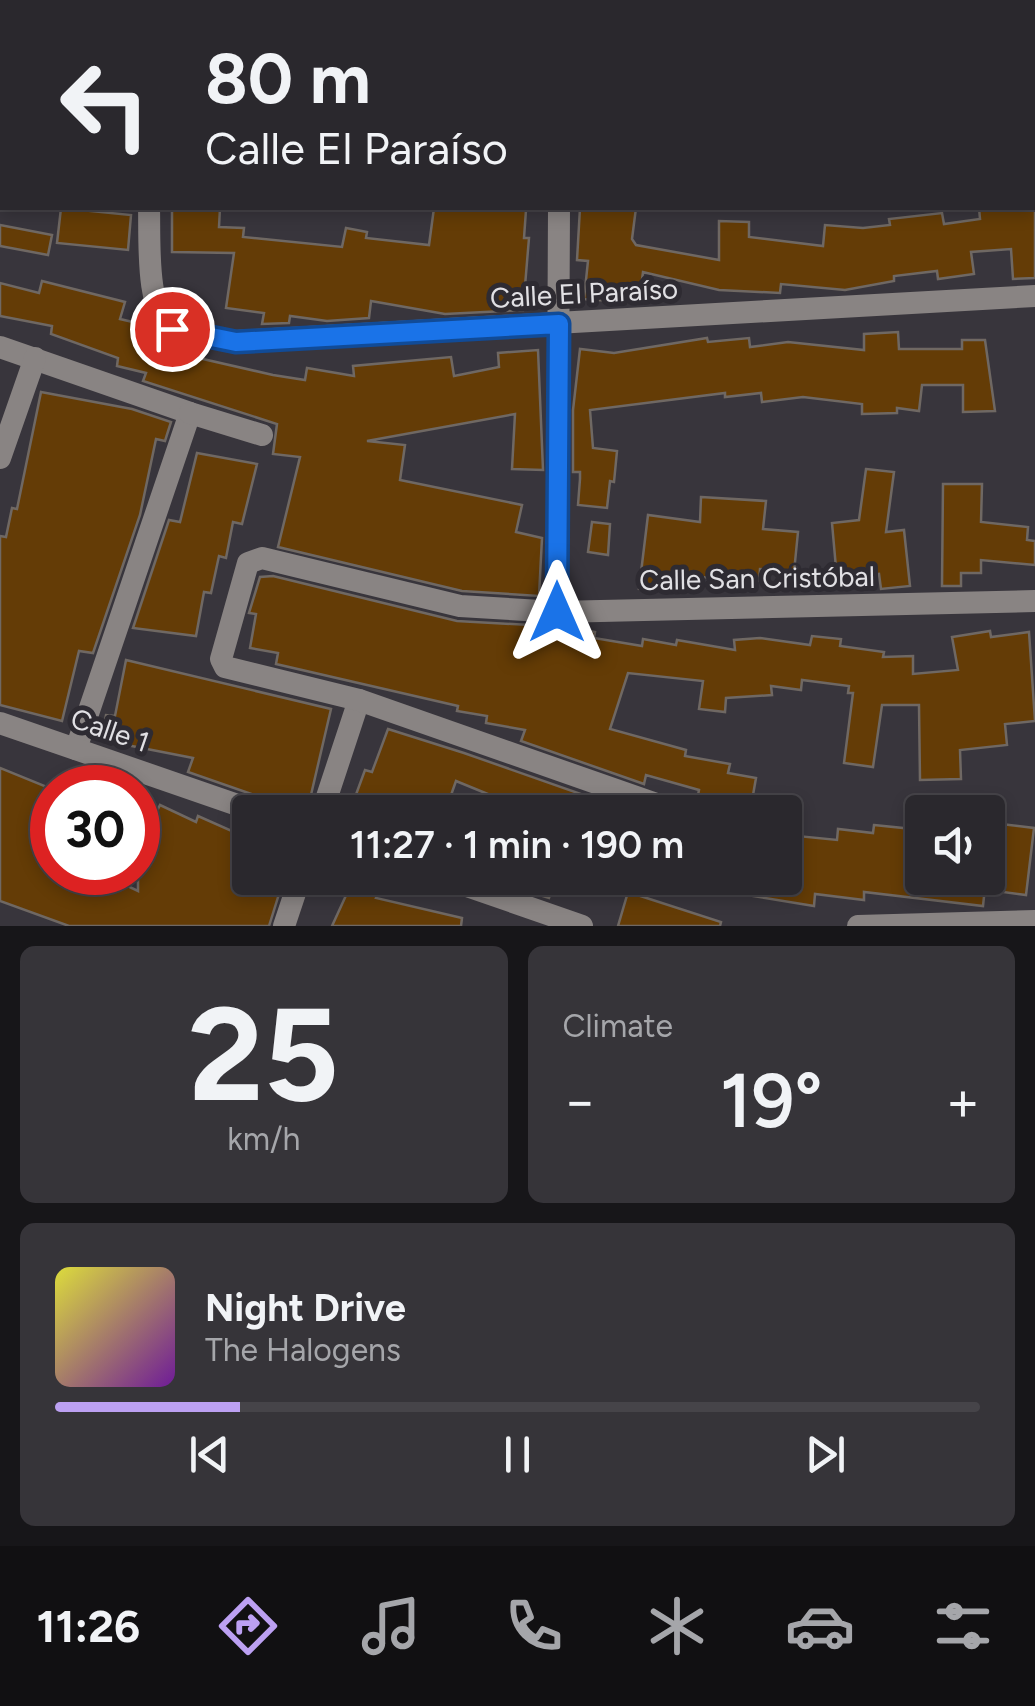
<!DOCTYPE html>
<meta charset="utf-8">
<style>
body{margin:0;font-family:Figtree,sans-serif;background:#363439;color:#f1f3f6;height:100vh;display:flex;flex-direction:column;font-size:38px;white-space:nowrap}
*{box-sizing:border-box;margin:0}
p{font-size:32px;color:#a5a6aa}
.icon{flex:none;width:55px;height:55px;fill:none;stroke:currentColor;stroke-width:2;stroke-linecap:round;stroke-linejoin:round}
.map{position:relative;height:926px;overflow:hidden}
.drawer{display:flex;flex-direction:column;gap:20px;padding:20px;background:#171619;flex:1}
.drawer>*{flex:none}
.hud{position:absolute;left:0px;top:0px;width:1035px;height:210px;box-shadow:0 5px 15px #0003,0 0 0 2px #464449;background:#2a282d;color:#f1f3f6;overflow:hidden}
.tools{position:absolute;left:905px;top:795px;display:grid;gap:20px}
.tools a{display:grid;place-items:center;width:100px;height:100px;border-radius:10px;background:#2a282d;box-shadow:0 5px 15px #0003,0 0 0 2px #464449;font-size:50px}
.speed{position:absolute;left:30px;top:765px;display:flex;gap:20px;font-size:50px;font-weight:700;text-align:center}
.speed>*{display:grid;place-content:center;width:130px;height:130px;border-radius:50%;background:#2a282d;box-shadow:0 5px 15px #0003,0 0 0 2px #464449;line-height:1}
.speed .limit{border:15px solid #d22;background:#fff;color:#111}
.pin{position:absolute;display:grid;place-items:center;width:85px;height:85px;color:#fff;margin:-42px;border:5px solid #fff;border-radius:50%;box-shadow:0 2px 10px #0007}
.me{position:absolute;width:110px;margin:-55px;rotate:0deg;stroke-linejoin:round;filter:drop-shadow(0 0 8px #0008)}
.turn{display:flex;align-items:center;gap:35px;height:210px;padding:0 40px;font-size:45px}
.turn .icon{width:130px;height:130px;stroke-width:2.5}
.turn b{display:block;font-size:70px;line-height:85px}
.big{font-size:75px;font-weight:600;line-height:1.1}
.drawer .tile{flex:1;display:flex;flex-direction:column;justify-content:center;gap:15px;min-width:0;padding:0 35px;border-radius:15px;background:#363439}
.drawer .dial{align-items:center;gap:0}
.dial b{font-size:130px;line-height:1}
.song{display:flex;align-items:center;gap:30px}
.cover{width:120px;height:120px;border-radius:15px;background:linear-gradient(135deg,hsl(60 70% 55%),hsl(280 70% 35%))}
.played{height:10px;border-radius:5px;background:linear-gradient(90deg,#bca0f2 20%,#464449 20%)}
.keys{display:flex;justify-content:space-around;direction:ltr}
.heat{display:flex;justify-content:space-between;align-items:center;font-size:55px;direction:ltr}
.drawer .tiles{flex:1;display:grid;gap:20px;grid-template-columns:1fr 1fr}
.tile:last-child{grid-column:span 2}
.trip{position:absolute;left:232px;top:795px;width:570px;height:100px;border-radius:10px;background:#2a282d;box-shadow:0 5px 15px #0003,0 0 0 2px #464449;font-weight:600;line-height:100px;text-align:center}
.menu{display:flex;height:160px;justify-content:space-around;align-items:center;background:#111012;color:#a5a6aa}
.menu .icon{width:70px;height:70px}
.menu .on{color:#bca0f2}
.menu b{font-size:45px;color:#f1f3f6}
.map>svg:first-child{display:block}
</style>
<div class="map">
<svg width="1035" height="926" viewBox="0 0 1035 926">
<rect width="100%" height="100%" fill="#38353c"/>
<!-- building -->
<g fill="#643c06" stroke="#6f6863" stroke-width="2.5">
<path d="M61,208l70,7 -3,35 -71,-7z"/>
<path d="M172,208h48l-1,19 25,1 -1,9 99,10 4,-19 21,4 -1,6 63,7 5,-37 92,2 -2,28h5l-6,72 -78,4 -74,-13 -2,17 -42,3 -37,-5 -1,7 -27,1 2,-11 -38,-5 8,-55 -62,-1z"/>
<path d="M580,208h56l-4,31 4,6 83,15v-39l30,1v15l74,9 2,-21 38,3 27,-3 -1,-6 53,-6 2,11 36,-5 -1,-11h56v70l-22,1 -2,-30 -40,3 3,22 -36,5 -1,-8 -43,5v5l-49,9 -64,-6 -1,9 -61,-3 -76,-18 -4,31 -55,-4 4,-38 -11,-1z"/>
<path d="M0,225l52,10 -4,20 -48,-9z"/>
<path d="M42,281l83,21 -5,17 30,7 -3,11 57,18 -1,4 70,16 32,5 2,-12 47,8 -1,-10 98,-9 3,19 45,-9 -1,-14 40,-3 5,120 -31,-1 3,-55 -148,27 38,4 -5,35 122,25 -6,27 26,6 -3,58 -77,-5 -184,-44 22,-90 -27,-3 4,-30 -134,-43 3,-8 -29,-7 1,-8 -67,-24 1,-8 -52,-10v-33l39,10z"/>
<path d="M898,332l1,17h63v-9h23l10,71 -32,1v-27h-41l-3,26 -22,-3v5l-35,1v-10l-59,-7 -41,5 -1,-9 -36,4v-4l-135,17 3,38 24,3 -3,31 -4,-1 -3,27 -29,-3 2,-26v-7h-7v-62l7,-61 34,4 93,-15 1,4 41,-4 1,9 38,-5 76,8v-16z"/>
<path d="M41,392l91,17 39,13 -6,19 -9,-2 -16,76 -47,138 -14,-2 -17,70 -62,-16v-169l6,1 6,-29 5,1z"/>
<path d="M197,453l60,11 -15,60 -9,-2 -7,36 -7,-2 -8,37 -7,-1 -8,44 -63,-8 36,-108 11,2z"/>
<path d="M866,469l28,3 -8,60 18,-2 6,56 -29,3 -2,-15 -42,5 -5,-56 27,-3z"/>
<path d="M943,484h39l-1,38 47,5 -1,13 8,1v24l-54,-5v13h-20v13h-19z"/>
<path d="M701,497l65,4 -3,28 35,3 -4,40 -34,-3 -1,12 -86,-6 -2,17 -32,-3 9,-74 52,7z"/>
<path d="M592,522l18,2 -2,31 -20,-3z"/>
<path d="M273,576l184,45 109,6 29,5 -1,6 48,8 1,-7 33,6 1,-5 58,10 -1,-10 26,-2 50,7 2,-9 29,3 -1,7 44,6 -1,5 30,-1v18l45,-4 -6,-33 38,-6 1,6 38,-5 6,89 -30,3 2,21 -47,5 1,29 -41,1 -1,-75h-37l-9,62 -29,-4 9,-70h-5l1,-7 -47,-6 -1,10 -30,-4 1,9 -46,3 -1,14 -26,-3 4,-28 -75,-8 -18,56 76,21 -1,6 45,8 -2,9 28,5 -6,34 -26,-3 2,-9 -28,-5 1,-5 -53,-15 -2,9 -123,-43 4,-11 -39,-7 1,-7 -30,-5 1,-5 -182,-42 2,-11 -28,-5 6,-34 -7,-1 11,-36z"/>
<path d="M126,660l205,49 -24,103 -33,-11 -2,4 -9,-7 -75,-26 5,-14 -92,-18 5,-25 9,1z"/>
<path d="M388,729l76,24 168,59h-114l-20,-7 2,-6 -44,-18 -11,31h-68l2,-4 -25,-8 11,-30 7,2z"/>
<path d="M0,768l52,21v83h46l40,19v-87l18,9 4,-8 36,17 2,-6 52,23v39h34l-15,48h-200l-69,-25z"/>
<path d="M1001,824l33,4 -8,67 -38,-5v-52l11,1z"/>
<path d="M874,825l48,5v48h64l-3,28 -119,-14v8l-49,-6 -1,12 -98,-16 1,-12h68l3,-43 49,5 1,-11 35,4z"/>
<path d="M354,878l27,10 -5,10 86,20 -1,8h-129z"/>
<path d="M527,878h29l-7,20 -26,-8z"/>
<path d="M628,892l93,30 -1,4h-102z"/>
</g>
<g fill="none" stroke-linecap="round" stroke-linejoin="round">
<!-- minor -->
<g stroke="#898483" stroke-width="22">
<path d="M138,0v2"/>
<path d="M450,0l32,2"/>
<path d="M558,2v-2"/>
<path d="M1032,4h3"/>
<path d="M149,208c1,28 -4,108 24,121 17,9 44,9 63,12l799,-45"/>
<path d="M0,347l190,66 -114,336"/>
<path d="M190,413l72,22"/>
<path d="M0,458l35,-100"/>
<path d="M557,612l2,-404"/>
<path d="M0,723l258,89"/>
<path d="M322,812l37,-112"/>
<path d="M679,812l-320,-112 -134,-33 -4,-8 27,-96 14,-5 198,48 97,6 478,-11"/>
<path d="M444,878l138,48"/>
<path d="M284,926l16,-48"/>
<path d="M858,926l177,-5"/>
</g>
</g>
<g fill="none" stroke-linecap="round" stroke-linejoin="round">
<defs>
<path id="route" d="M172,329l64,13 323,-18 -2,288"/>
</defs>
<!-- route casing -->
<use href="#route" stroke="#114b97" stroke-width="25"/>
<!-- route -->
<use href="#route" stroke="#1a73e8" stroke-width="18"/>
</g>
<g text-anchor="middle" stroke-width="10" stroke-linejoin="round" paint-order="stroke">
<!-- street labels -->
<g font-size="28" fill="#e1e0e4" stroke="#2e2b32">
<text transform="translate(584 293) rotate(-3)" y="10">Calle El Paraíso</text>
<text transform="translate(757 578) rotate(-1)" y="10">Calle San Cristóbal</text>
<text transform="translate(110 730) rotate(19)" y="10">Calle 1</text>
</g>
</g>
</svg>
<div class="tools">
<a><svg class="icon" aria-label="sound" viewBox="0 0 24 24"><path d="M4 9h4l5-4v14l-5-4H4zM17 9q2 3 0 6"/></svg></a>
</div>
<div class="speed"><div class="limit">30</div></div>
<div class="pin" style="left:172px;top:329px;background:#d93025"><svg class="icon" aria-label="arrive" viewBox="0 0 24 24"><path d="M6 21V4h12l-3 4 3 4H6"/></svg></div>
<svg class="me" style="left:557px;top:612px" viewBox="-20 -20 40 40"><path d="M0-17L14 15 0 8-14 15z" fill="#1a73e8" stroke="#fff" stroke-width="4"/></svg>
<div class="trip">11:27 · 1 min · 190 m</div>
<div class="hud">
<div class="turn"><svg class="icon" aria-label="left" viewBox="0 0 24 24"><path d="M17 20v-9H6M10 6l-5 5 5 5"/></svg><div><b>80 m</b>Calle El Paraíso</div></div>
</div>
</div>
<section class="drawer">
<div class="tiles">
<div class="tile dial"><b>25</b><p>km/h</p></div>
<div class="tile"><p>Climate</p>
<div class="heat"><a>−</a><b class="big">19°</b><a>+</a></div>
</div>
<div class="tile">
<div class="song"><i class="cover"></i><div><b>Night Drive</b><p>The Halogens</p></div></div>
<div class="played"></div>
<div class="keys"><svg class="icon" aria-label="previous" viewBox="0 0 24 24"><path d="M18 5L8 12l10 7zM5 5v14"/></svg><svg class="icon" aria-label="pause" viewBox="0 0 24 24"><path d="M8 5v14M16 5v14"/></svg><svg class="icon" aria-label="next" viewBox="0 0 24 24"><path d="M6 5l10 7-10 7zM19 5v14"/></svg></div>
</div>
</div>
</section>
<nav class="menu">
<b>11:26</b>
<svg class="icon on" aria-label="directions" viewBox="0 0 24 24"><path d="M12 3l9 9-9 9-9-9zM9 14v-3h6M13 9l2 2-2 2"/></svg>
<svg class="icon" aria-label="music" viewBox="0 0 24 24"><path d="M9 18V5l10-2v13"/><circle cx="6" cy="18" r="3"/><circle cx="16" cy="16" r="3"/></svg>
<svg class="icon" aria-label="phone" viewBox="0 0 24 24"><path d="M5 4h4l2 5-3 2q2 4 5 5l2-3 5 2v4C11 20 4 13 5 4z"/></svg>
<svg class="icon" aria-label="climate" viewBox="0 0 24 24"><path d="M12 3v18M4 7l16 10M4 17L20 7"/></svg>
<svg class="icon" aria-label="car" viewBox="0 0 24 24"><path d="M5 17H2v-5l4-1 3-4h7l3 4 3 1v5h-3M9 17h6M6 11h13"/><circle cx="7" cy="17" r="2"/><circle cx="17" cy="17" r="2"/></svg>
<svg class="icon" aria-label="filters" viewBox="0 0 24 24"><path d="M4 7h16M4 17h16"/><circle cx="9" cy="7" r="2"/><circle cx="15" cy="17" r="2"/></svg>
</nav>
